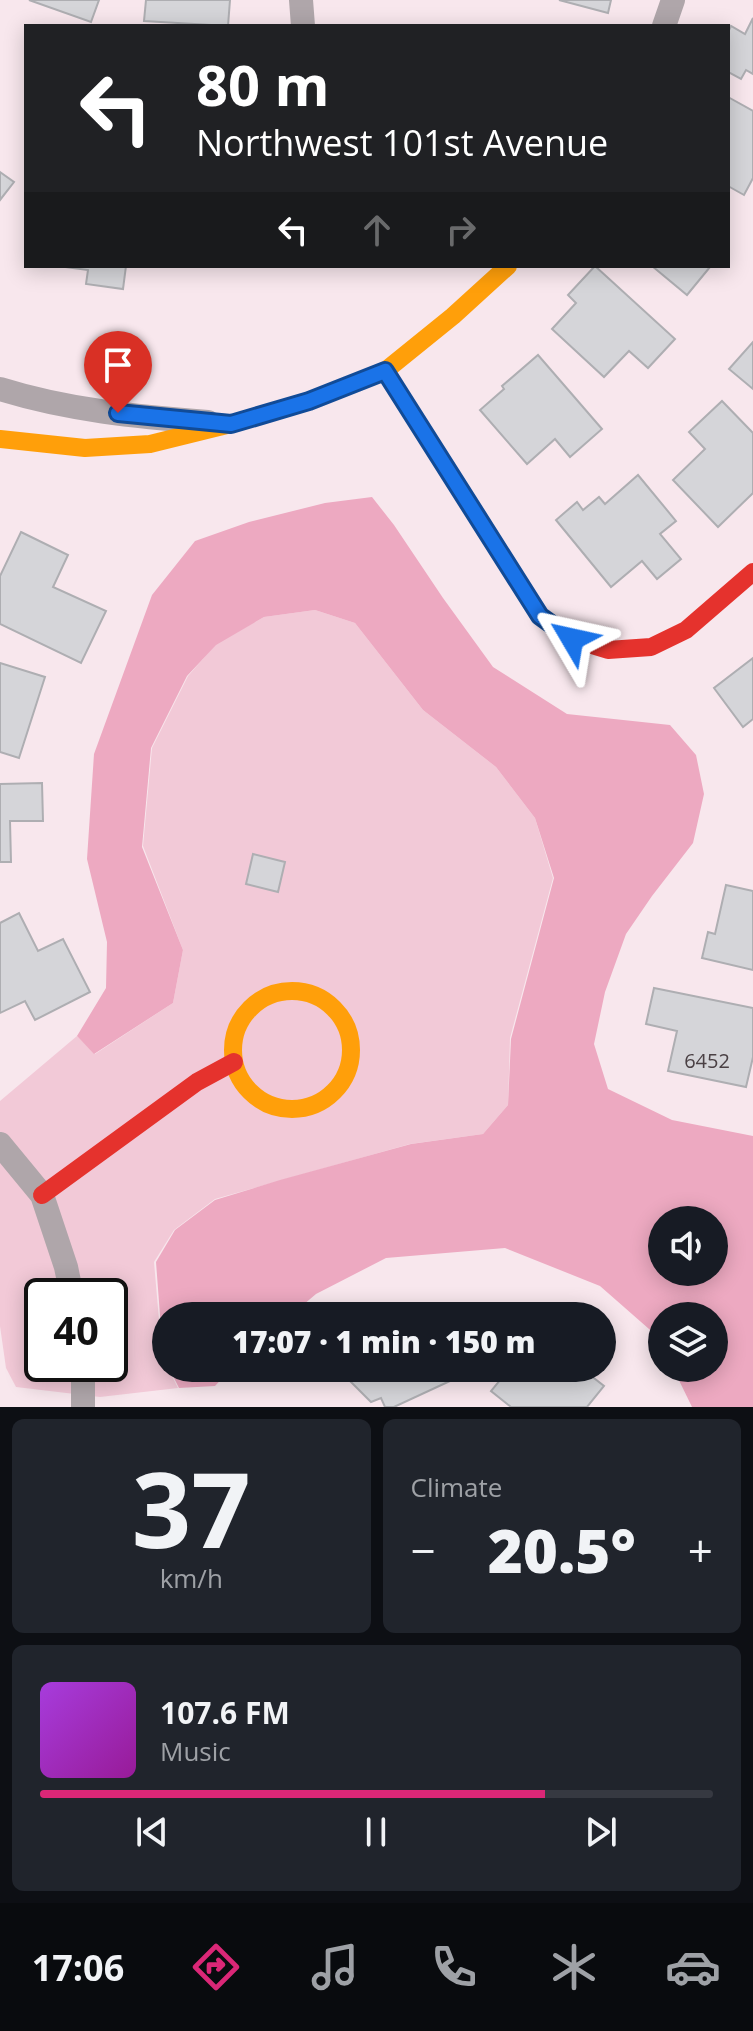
<!DOCTYPE html>
<meta charset="utf-8">
<style>
body{margin:0;font-family:"Open Sans",sans-serif;background:#20242c;color:#f1f3f6;height:100vh;display:flex;flex-direction:column;font-size:30px;white-space:nowrap}
*{box-sizing:border-box;margin:0}
p{font-size:26px;color:#9ea1a6}
.icon{flex:none;width:44px;height:44px;fill:none;stroke:currentColor;stroke-width:2;stroke-linecap:round;stroke-linejoin:round}
.map{position:relative;height:1407px;overflow:hidden}
.details{display:flex;flex-direction:column;gap:12px;padding:12px;background:#0d0f14;flex:1}
.details>*{flex:none}
.guide{position:absolute;left:24px;top:24px;width:706px;height:244px;border-radius:0px;box-shadow:0 4px 20px #0003;background:#202124;color:#fff;overflow:hidden}
.controls{position:absolute;left:648px;top:1206px;display:grid;gap:16px}
.controls a{display:grid;place-items:center;width:80px;height:80px;border-radius:50%;background:#171b24;box-shadow:0 4px 20px #0003;font-size:40px}
.speed{position:absolute;left:24px;top:1278px;display:flex;gap:16px;font-size:40px;font-weight:700;text-align:center}
.speed>*{display:grid;place-content:center;width:104px;height:104px;border-radius:50%;background:#171b24;box-shadow:0 4px 20px #0003;line-height:1}
.speed .limit{border:4px solid #111;border-radius:12px;background:#fff;color:#111}
.pin{position:absolute;display:grid;place-items:center;width:68px;height:68px;color:#fff;margin:-82px -34px;border-radius:50% 50% 50% 0;rotate:-45deg;box-shadow:0 0 8px #0007}
.pin .icon{rotate:45deg}
.me{position:absolute;width:88px;margin:-44px;rotate:306deg;stroke-linejoin:round;filter:drop-shadow(0 0 6px #0008)}
.turn{display:flex;align-items:center;gap:28px;height:168px;padding:0 40px;font-size:36px}
.turn .icon{width:104px;height:104px;stroke-width:2.5}
.turn b{display:block;font-size:56px;line-height:68px}
.lanes{display:flex;align-items:center;height:76px;padding:0 40px;background:#0003;justify-content:center;gap:40px;direction:ltr}
.lanes .off{opacity:.35}
.big{font-size:60px;font-weight:800;line-height:1.1}
.details .tile{flex:1;display:flex;flex-direction:column;justify-content:center;gap:12px;min-width:0;padding:0 28px;border-radius:12px;background:#20242c}
.details .dial{align-items:center;gap:0}
.dial b{font-size:104px;line-height:1}
.song{display:flex;align-items:center;gap:24px}
.cover{width:96px;height:96px;border-radius:12px;background:linear-gradient(135deg,hsl(280 70% 55%),hsl(300 70% 35%))}
.played{height:8px;border-radius:4px;background:linear-gradient(90deg,#db2777 75%,#363941 75%)}
.keys{display:flex;justify-content:space-around;direction:ltr}
.heat{display:flex;justify-content:space-between;align-items:center;font-size:44px;direction:ltr}
.details .tiles{flex:1;display:grid;gap:12px;grid-template-columns:1fr 1fr}
.tile:last-child{grid-column:span 2}
.trip{position:absolute;left:152px;top:1302px;width:464px;height:80px;border-radius:40px;background:#171b24;box-shadow:0 4px 20px #0003;font-weight:800;line-height:80px;text-align:center}
.tabs{display:flex;height:128px;justify-content:space-around;align-items:center;background:#090b0e;color:#9ea1a6}
.tabs .icon{width:56px;height:56px}
.tabs .selected{color:#db2777}
.tabs b{font-size:36px;color:#f1f3f6}
.map>svg:first-child{display:block}
</style>
<div class="map">
<svg width="753" height="1407" viewBox="0 0 753 1407">
<rect width="100%" height="100%" fill="#f8e7ed"/>
<!-- green -->
<path fill="#f2c9d7" fill-rule="evenodd" d="M315,610l40,13 68,87 73,57 39,51 18,60 -43,160 -2,67 -25,29 -73,10 -195,55 -41,31 -20,32 8,93 4,13h2l10,20 -78,9 -84,-10 -10,-19 -6,-42v-225l77,-65 18,18 78,-51 10,-53 -40,-104 9,-98 36,-72 28,-32 48,-27zM42,1296h68v68h-68z"/>
<!-- water -->
<g fill="#eda9c1" fill-rule="evenodd">
<path d="M372,497l22,28 49,73 50,69 74,47 103,11 26,30 8,39 -11,49 -41,53 -26,38 -21,58 -11,52 14,45 64,31 81,16v271h-61l-19,-39h41v-52h-52v30l-5,-10 -57,-50 -95,-38 -119,10 -70,36 -26,22h-124v45l-3,-6 -7,-93 19,-32 40,-30 65,-20 131,-36 72,-10 25,-29 3,-66 43,-161 -19,-60 -39,-51 -73,-57 -68,-87 -40,-13 -51,7 -48,28 -29,31 -36,72 -9,99 41,103 -10,53 -79,51 -17,-18 29,-48 1,-46 -20,-83 7,-105 58,-159 43,-54 54,-19 76,-19zM662,1220h52v52h-52z"/>
<path d="M169,1368h63l-17,18 -36,2z"/>
</g>
<!-- building -->
<g fill="#d5d5d9" stroke="#aeaeb2" stroke-width="2">
<path d="M29,0h70l-8,22z"/>
<path d="M146,0h84l-2,26 -84,-5z"/>
<path d="M559,0h52l-3,13z"/>
<path d="M753,18v56l-7,-4 -5,9 -13,-7v-40l3,-6 14,8z"/>
<path d="M728,97l25,14v67l-9,17 -16,-9z"/>
<path d="M0,172l14,10 -14,18z"/>
<path d="M58,266h68l-3,23 -37,-5 2,-14z"/>
<path d="M595,266l80,73 -27,29 -19,-17 -25,26 -52,-48 24,-26 -8,-8z"/>
<path d="M652,266h57l1,1 -23,28z"/>
<path d="M753,342v47l-24,-20z"/>
<path d="M538,355l64,74 -32,28 -15,-18 -28,25 -47,-54 24,-21 -2,-3z"/>
<path d="M722,401l31,32v60l-35,34 -45,-47 32,-31 -16,-17z"/>
<path d="M638,475l38,46 -16,13 21,25 -24,20 -15,-18 -31,26 -55,-67 21,-18 6,8 16,-13 6,7z"/>
<path d="M21,532l47,23 -15,32 53,24 -25,52 -81,-39v-48z"/>
<path d="M753,658v61l-10,8 -29,-39z"/>
<path d="M0,663l45,14 -26,81 -19,-6z"/>
<path d="M42,783l1,38h-33l1,41h-11v-78z"/>
<path d="M253,854l32,8 -7,30 -32,-8z"/>
<path d="M726,885l27,6v79l-51,-12 6,-26 7,2z"/>
<path d="M19,913l19,38 25,-12 27,53 -55,28 -10,-19 -25,12v-90z"/>
<path d="M654,988l99,20v49l-7,30 -78,-16 9,-40 -31,-7z"/>
<path d="M461,1305l5,11h-29z"/>
<path d="M337,1368h141l-84,39h-9l-4,-9 -10,4z"/>
<path d="M510,1368h71l23,18 -17,21h-76l-20,-16z"/>
</g>
<g fill="none" stroke-linecap="round" stroke-linejoin="round">
<!-- street -->
<g stroke="#afa6aa" stroke-width="24">
<path d="M301,0l2,26"/>
<path d="M664,26l9,-26"/>
<path d="M0,389c67,21 138,28 208,33"/>
<path d="M0,1144l42,51 24,72 6,29"/>
<path d="M83,1364v43"/>
</g>
<!-- slow -->
<g stroke="#ff9f0a" stroke-width="18">
<path d="M0,439l85,9 65,-4 81,-20 78,-23 76,-30 68,-55 55,-50"/>
<circle cx="292" cy="1050" r="59"/>
</g>
<!-- jam -->
<g stroke="#e5322d" stroke-width="18">
<path d="M385,371l155,245 32,23 36,11 43,-3 35,-17 67,-58"/>
<path d="M42,1195l155,-113 37,-20"/>
</g>
</g>
<g fill="none" stroke-linecap="round" stroke-linejoin="round">
<defs>
<path id="route" d="M118,413l113,11 78,-23 76,-30 155,245 32,23"/>
</defs>
<!-- route casing -->
<use href="#route" stroke="#114b97" stroke-width="20"/>
<!-- route -->
<use href="#route" stroke="#1a73e8" stroke-width="14"/>
</g>
<g text-anchor="middle" stroke-width="8" stroke-linejoin="round" paint-order="stroke">
<!-- number labels -->
<g font-size="20" fill="#4a4044">
<text x="707" y="1068">6452</text>
</g>
</g>
</svg>
<div class="controls">
<a><svg class="icon" aria-label="sound" viewBox="0 0 24 24"><path d="M4 9h4l5-4v14l-5-4H4zM17 9q2 3 0 6"/></svg></a>
<a><svg class="icon" aria-label="layers" viewBox="0 0 24 24"><path d="M12 4l9 5-9 5-9-5zM3 14l9 5 9-5"/></svg></a>
</div>
<div class="speed"><div class="limit">40</div></div>
<div class="pin" style="left:118px;top:413px;background:#d93025"><svg class="icon" aria-label="arrive" viewBox="0 0 24 24"><path d="M6 21V4h12l-3 4 3 4H6"/></svg></div>
<svg class="me" style="left:572px;top:639px" viewBox="-20 -20 40 40"><path d="M0-17L14 15 0 8-14 15z" fill="#1a73e8" stroke="#fff" stroke-width="4"/></svg>
<div class="trip">17:07 · 1 min · 150 m</div>
<div class="guide">
<div class="turn"><svg class="icon" aria-label="left" viewBox="0 0 24 24"><path d="M17 20v-9H6M10 6l-5 5 5 5"/></svg><div><b>80 m</b>Northwest 101st Avenue</div></div>
<div class="lanes"><svg class="icon" aria-label="left" viewBox="0 0 24 24"><path d="M17 20v-9H6M10 6l-5 5 5 5"/></svg><svg class="icon off" aria-label="ahead" viewBox="0 0 24 24"><path d="M12 20V5M6 11l6-6 6 6"/></svg><svg class="icon off" aria-label="right" viewBox="0 0 24 24"><path d="M7 20v-9h11M14 6l5 5-5 5"/></svg></div>
</div>
</div>
<section class="details">
<div class="tiles">
<div class="tile dial"><b>37</b><p>km/h</p></div>
<div class="tile"><p>Climate</p>
<div class="heat"><a>−</a><b class="big">20.5°</b><a>+</a></div>
</div>
<div class="tile">
<div class="song"><i class="cover"></i><div><b>107.6 FM</b><p>Music</p></div></div>
<div class="played"></div>
<div class="keys"><svg class="icon" aria-label="previous" viewBox="0 0 24 24"><path d="M18 5L8 12l10 7zM5 5v14"/></svg><svg class="icon" aria-label="pause" viewBox="0 0 24 24"><path d="M8 5v14M16 5v14"/></svg><svg class="icon" aria-label="next" viewBox="0 0 24 24"><path d="M6 5l10 7-10 7zM19 5v14"/></svg></div>
</div>
</div>
</section>
<nav class="tabs">
<b>17:06</b>
<svg class="icon selected" aria-label="directions" viewBox="0 0 24 24"><path d="M12 3l9 9-9 9-9-9zM9 14v-3h6M13 9l2 2-2 2"/></svg>
<svg class="icon" aria-label="music" viewBox="0 0 24 24"><path d="M9 18V5l10-2v13"/><circle cx="6" cy="18" r="3"/><circle cx="16" cy="16" r="3"/></svg>
<svg class="icon" aria-label="phone" viewBox="0 0 24 24"><path d="M5 4h4l2 5-3 2q2 4 5 5l2-3 5 2v4C11 20 4 13 5 4z"/></svg>
<svg class="icon" aria-label="climate" viewBox="0 0 24 24"><path d="M12 3v18M4 7l16 10M4 17L20 7"/></svg>
<svg class="icon" aria-label="car" viewBox="0 0 24 24"><path d="M5 17H2v-5l4-1 3-4h7l3 4 3 1v5h-3M9 17h6M6 11h13"/><circle cx="7" cy="17" r="2"/><circle cx="17" cy="17" r="2"/></svg>
</nav>
